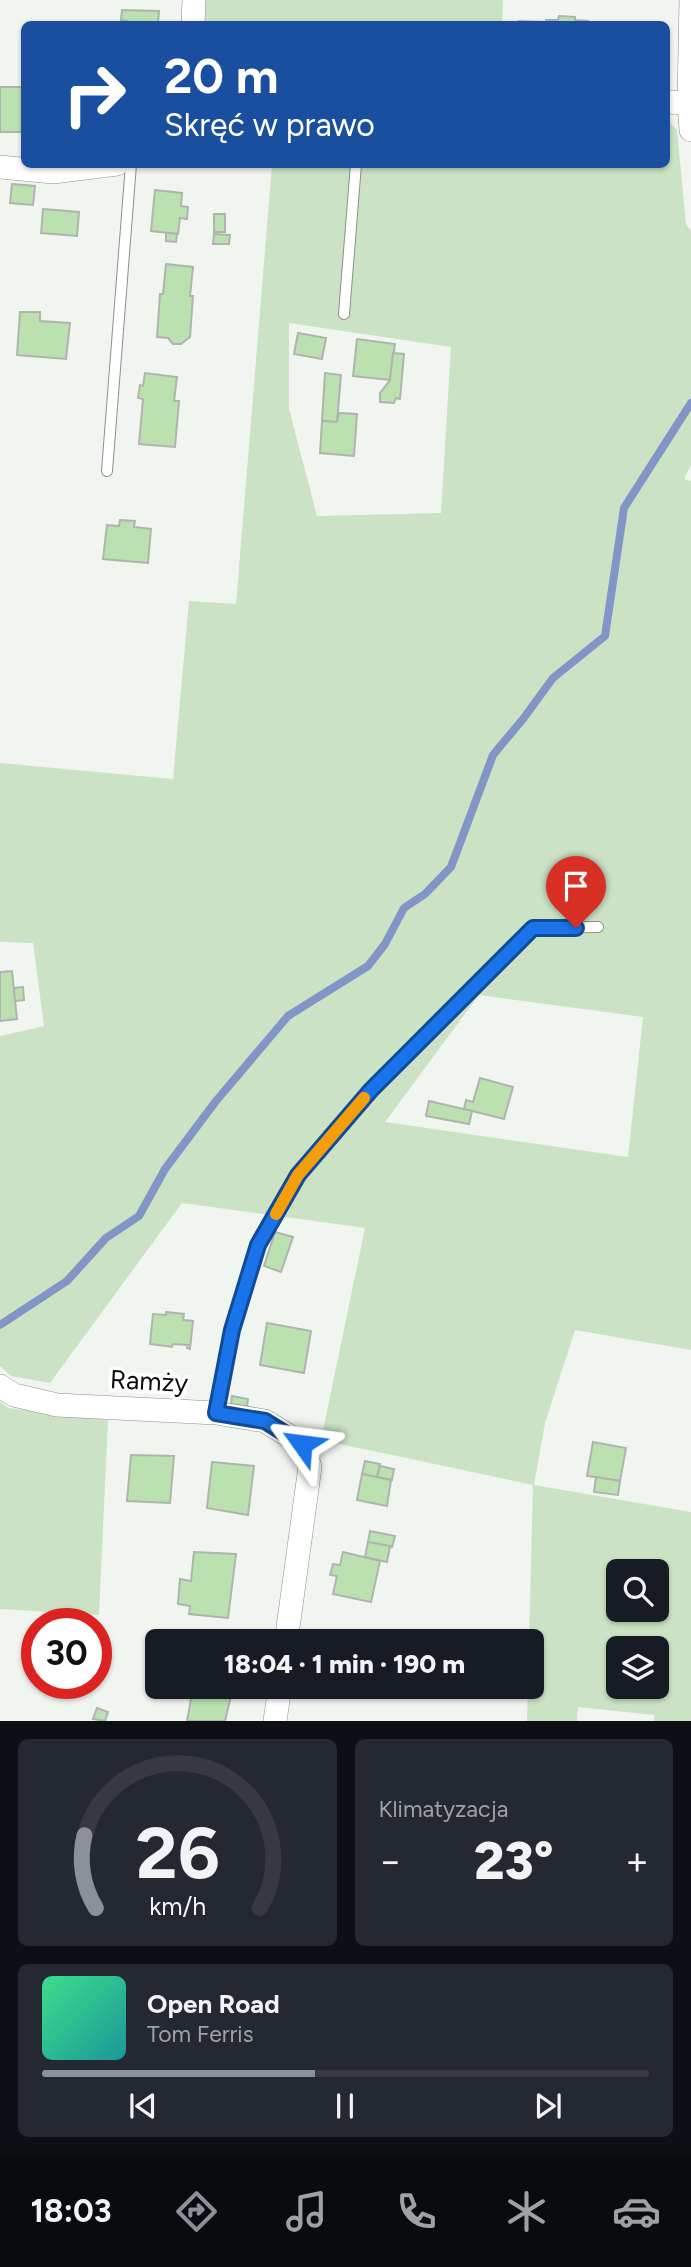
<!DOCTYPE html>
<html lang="pl">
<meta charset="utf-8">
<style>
body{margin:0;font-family:Figtree,sans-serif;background:#242831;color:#f1f3f6;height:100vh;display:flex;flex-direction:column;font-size:26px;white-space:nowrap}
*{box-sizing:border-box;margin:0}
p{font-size:23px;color:#9ea1a6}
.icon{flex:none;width:38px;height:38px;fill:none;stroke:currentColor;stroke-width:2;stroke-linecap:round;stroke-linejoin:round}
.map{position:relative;height:1721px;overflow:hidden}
.panel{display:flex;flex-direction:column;gap:18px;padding:18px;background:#0d0f14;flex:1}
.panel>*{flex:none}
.hud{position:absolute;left:21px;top:21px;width:649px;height:147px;border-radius:10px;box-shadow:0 2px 5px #0004;background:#1a4fa0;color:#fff;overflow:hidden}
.controls{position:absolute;left:606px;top:1559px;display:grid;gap:14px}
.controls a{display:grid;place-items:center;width:63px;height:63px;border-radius:10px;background:#171b24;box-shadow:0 2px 5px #0004;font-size:35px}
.speed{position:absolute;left:21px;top:1608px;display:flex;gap:14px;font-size:35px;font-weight:700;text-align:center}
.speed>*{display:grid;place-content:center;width:91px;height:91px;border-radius:50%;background:#171b24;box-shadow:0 2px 5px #0004;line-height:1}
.speed .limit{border:10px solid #d22;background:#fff;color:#111}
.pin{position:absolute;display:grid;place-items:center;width:60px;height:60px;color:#fff;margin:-72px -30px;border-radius:50% 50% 50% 0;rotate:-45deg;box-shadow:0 0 7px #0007}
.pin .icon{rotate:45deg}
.me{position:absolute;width:77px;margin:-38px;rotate:301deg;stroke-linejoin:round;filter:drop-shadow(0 0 5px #0008)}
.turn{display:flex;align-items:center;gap:24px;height:147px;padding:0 28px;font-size:32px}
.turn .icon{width:91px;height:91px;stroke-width:2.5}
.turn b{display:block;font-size:49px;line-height:60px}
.big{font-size:52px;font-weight:800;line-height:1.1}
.panel .tile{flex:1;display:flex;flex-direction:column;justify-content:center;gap:10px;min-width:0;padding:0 24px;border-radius:10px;background:#242831}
.panel .dial{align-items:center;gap:0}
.dial svg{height:182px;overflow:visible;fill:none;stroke:#363941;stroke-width:7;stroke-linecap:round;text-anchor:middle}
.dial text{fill:#f1f3f6;stroke:none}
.song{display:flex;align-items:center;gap:21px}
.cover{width:84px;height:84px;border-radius:10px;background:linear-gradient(135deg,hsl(150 70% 55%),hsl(180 70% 35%))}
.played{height:7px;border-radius:4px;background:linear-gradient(90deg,#8c9099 45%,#363941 45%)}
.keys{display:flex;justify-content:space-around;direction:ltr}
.heat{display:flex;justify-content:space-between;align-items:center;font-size:38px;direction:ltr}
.panel .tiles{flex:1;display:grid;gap:18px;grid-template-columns:1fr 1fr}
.tile:last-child{grid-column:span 2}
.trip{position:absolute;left:145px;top:1629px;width:399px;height:70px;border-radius:10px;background:#171b24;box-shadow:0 2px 5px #0004;font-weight:800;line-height:70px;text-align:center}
.menu{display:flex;height:112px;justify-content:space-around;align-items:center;background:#090b0e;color:#9ea1a6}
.menu .icon{width:49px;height:49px}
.menu .selected{color:#8c9099}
.menu b{font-size:32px;color:#f1f3f6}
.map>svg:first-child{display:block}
</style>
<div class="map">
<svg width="691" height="1721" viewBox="0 0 691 1721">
<rect width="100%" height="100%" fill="#f1f5f0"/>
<!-- green -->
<g fill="#cbe3c4" fill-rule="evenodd">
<path d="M202,0h301l-1,24h-301z"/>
<path d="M667,120l10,10 9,94 5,7v234l-7,14 7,2v869l-116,-20 -30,93 -11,62 157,27v209h-37v-6l-76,-8 -1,14h-50l1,-34h4v-45l-3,-1 4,-156 -212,-45 44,-212 -183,-25 -132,180 -39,-7 -11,-10v-330l44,-10 -11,-83 -33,-1v-179l173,16 16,-178 47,3 36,-439 395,-1zM289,323l162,24 -10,166 -124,3 -28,-107zM479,995l164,22 -15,140 -243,-35zM618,1572h38v38h-38zM618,1648h38v39h-38z"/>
<path d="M0,1402l8,6 100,12 -9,195 -99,-6z"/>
</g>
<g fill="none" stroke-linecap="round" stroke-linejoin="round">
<!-- stream -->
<path stroke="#8394c6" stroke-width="8" d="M0,1325l67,-44 39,-43 33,-22 26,-47 51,-68 72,-85 80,-50 17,-22 19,-36 21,-14 26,-27 42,-112 30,-36 30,-41 52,-42 19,-128 67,-105"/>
</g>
<!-- building -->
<g fill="#bbe1b0" stroke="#b0b4af" stroke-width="2">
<path d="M122,10l37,1 -1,13h-31v-3l-6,-1z"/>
<path d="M559,16l16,1v3l13,1v3h-69v-3l27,1v-2h12z"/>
<rect x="0" y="87" width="24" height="45"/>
<path d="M12,184l23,2 -2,19 -23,-2z"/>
<path d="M155,190l27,3 -1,13 7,1 -1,12 -7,-1 -2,16 -27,-3z"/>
<path d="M43,209l36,3 -2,24 -36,-3z"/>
<rect x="214" y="214" width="11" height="18"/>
<path d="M166,233l11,1 -1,8 -10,-1z"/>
<path d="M214,234l16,1 -1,9h-16z"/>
<path d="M166,264l27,3 -3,29h3l-3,41 -9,7h-8l-5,-6 -11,-1 3,-43h3z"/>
<path d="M20,312h20v9l30,2 -4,36 -49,-4z"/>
<path d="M298,333l28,5 -4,21 -28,-5z"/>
<path d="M357,339l38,5 -5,36 -37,-4z"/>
<path d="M393,353l11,1 -4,45 -4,-1 -2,5 -14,-1v-9l10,-13z"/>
<path d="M145,373l32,4 -3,24h5l-4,46 -36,-3 4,-45 -5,-1 2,-13 3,1z"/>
<path d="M325,373l16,2 -4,47 -15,-1z"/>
<path d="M339,413l18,1 -3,42 -34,-3 2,-32 15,1z"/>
<path d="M120,520l15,1 -1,6 17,2 -3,34 -45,-4 4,-34 12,1z"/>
<path d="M12,971l5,48 -17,2v-49z"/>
<path d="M23,987l1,13 -9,1 -1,-13z"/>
<path d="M480,1078l33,9 -9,32 -40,-10 2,-9 7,2z"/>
<path d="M429,1101l43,10 -3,13 -43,-8z"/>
<path d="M275,1232l18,5 -12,35 -17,-6z"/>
<path d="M166,1312l18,2 -1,6 10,1 -3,28 -3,-1 1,-3 -15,-1 -1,3 -22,-3 3,-30 13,1z"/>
<path d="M267,1323l44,8 -7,42 -44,-8z"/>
<path d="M232,1396l16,3 -1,8 -16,-3z"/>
<path d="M593,1442l33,6 -6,33 -33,-5z"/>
<path d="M131,1455l43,1 -4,47 -43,-2z"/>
<path d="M365,1461l15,3 -3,13 -15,-3z"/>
<path d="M212,1462l42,4 -6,49 -41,-7z"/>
<path d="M380,1466l14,3 -2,11 -15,-3z"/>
<path d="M362,1474l29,6 -4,26 -30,-6z"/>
<path d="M596,1477l24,4 -2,14 -24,-3z"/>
<path d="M370,1531l25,5 -3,11 -24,-5z"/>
<path d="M368,1542l22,4 -3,16 -22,-5z"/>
<path d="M194,1552l42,2 -8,64 -39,-4 1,-8 -12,-2 2,-25 11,2z"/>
<path d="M343,1552l37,9 -9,41 -38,-8 4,-18 -7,-1 3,-11 7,1z"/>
<path d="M181,1687h47l-2,8 5,1 -6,25h-38l5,-27 -12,-3z"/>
<path d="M97,1708l11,4 -3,9 -12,-2z"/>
</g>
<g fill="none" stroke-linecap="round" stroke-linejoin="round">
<defs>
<g id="service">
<path d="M344,314l12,-150"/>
<path d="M107,471l24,-307"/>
<path d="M216,1413l15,-83 27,-85 40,-70 73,-85 161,-162 66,-1"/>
</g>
<g id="minor">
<path d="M691,0l-2,103 2,27"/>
<path d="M193,24l1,-24"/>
<path d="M667,102l22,1"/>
<path d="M0,167l53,5 64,-8"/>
<path d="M0,1386l14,9 43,10 159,8 49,8 37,23 8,23 -24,175"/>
<path d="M275,1721l5,-34"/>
</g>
</defs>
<!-- service casing -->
<use href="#service" stroke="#8c908b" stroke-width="12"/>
<!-- minor casing -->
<use href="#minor" stroke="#8c908b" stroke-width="24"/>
<!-- service -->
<use href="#service" stroke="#fff" stroke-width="10"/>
<!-- minor -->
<use href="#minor" stroke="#fff" stroke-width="23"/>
</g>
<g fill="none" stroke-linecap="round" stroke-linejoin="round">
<defs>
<path id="route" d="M302,1444l-37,-23 -49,-8 16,-83 26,-85 40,-70 73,-85 162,-162h43"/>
</defs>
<!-- route casing -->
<use href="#route" stroke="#114b97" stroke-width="18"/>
<!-- route -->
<use href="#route" stroke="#1a73e8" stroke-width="12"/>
<!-- slow -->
<path stroke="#f59e0b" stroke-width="12" d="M276,1214l22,-39 66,-77"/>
</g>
<g text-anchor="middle" stroke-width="7" stroke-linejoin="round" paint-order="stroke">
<!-- street labels -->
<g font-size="26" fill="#0b0c0a" stroke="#fff">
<text transform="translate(149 1381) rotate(3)" y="9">Ramży</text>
</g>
</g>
</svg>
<div class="controls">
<a><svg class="icon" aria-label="search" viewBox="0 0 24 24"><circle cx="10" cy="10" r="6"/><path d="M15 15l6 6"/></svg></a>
<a><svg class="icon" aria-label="layers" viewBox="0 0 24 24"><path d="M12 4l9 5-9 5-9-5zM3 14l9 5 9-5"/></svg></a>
</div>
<div class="speed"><div class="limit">30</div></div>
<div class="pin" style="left:576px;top:928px;background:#d93025"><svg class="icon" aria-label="arrive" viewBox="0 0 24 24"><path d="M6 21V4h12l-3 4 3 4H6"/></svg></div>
<svg class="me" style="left:302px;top:1444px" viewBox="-20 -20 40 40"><path d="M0-17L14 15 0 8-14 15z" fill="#1a73e8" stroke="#fff" stroke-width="4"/></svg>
<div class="trip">18:04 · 1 min · 190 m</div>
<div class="hud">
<div class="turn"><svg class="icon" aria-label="right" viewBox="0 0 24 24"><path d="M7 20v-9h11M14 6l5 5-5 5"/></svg><div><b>20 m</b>Skręć w prawo</div></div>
</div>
</div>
<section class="panel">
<div class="tiles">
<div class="tile dial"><svg viewBox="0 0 100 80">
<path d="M14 69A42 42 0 1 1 86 69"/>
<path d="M14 69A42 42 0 0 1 9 37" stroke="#8c9099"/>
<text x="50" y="56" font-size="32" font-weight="700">26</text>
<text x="50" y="72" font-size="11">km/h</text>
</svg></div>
<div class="tile"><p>Klimatyzacja</p>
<div class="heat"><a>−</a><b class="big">23°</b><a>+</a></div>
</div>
<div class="tile">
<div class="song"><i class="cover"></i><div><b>Open Road</b><p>Tom Ferris</p></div></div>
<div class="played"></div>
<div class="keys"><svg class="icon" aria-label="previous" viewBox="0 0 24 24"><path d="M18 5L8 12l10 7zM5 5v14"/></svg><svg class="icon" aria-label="pause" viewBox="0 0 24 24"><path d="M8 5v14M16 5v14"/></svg><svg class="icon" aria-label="next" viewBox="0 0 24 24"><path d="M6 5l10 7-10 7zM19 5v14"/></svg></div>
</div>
</div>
</section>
<nav class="menu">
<b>18:03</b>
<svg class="icon selected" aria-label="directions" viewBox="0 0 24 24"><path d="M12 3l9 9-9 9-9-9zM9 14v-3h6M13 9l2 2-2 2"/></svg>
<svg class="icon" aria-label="music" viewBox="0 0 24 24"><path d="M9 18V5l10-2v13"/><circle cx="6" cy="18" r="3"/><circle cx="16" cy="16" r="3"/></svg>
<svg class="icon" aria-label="phone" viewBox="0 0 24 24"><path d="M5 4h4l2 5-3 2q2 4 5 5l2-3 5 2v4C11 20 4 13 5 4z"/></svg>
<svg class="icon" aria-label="climate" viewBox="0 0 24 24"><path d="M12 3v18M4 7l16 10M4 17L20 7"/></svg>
<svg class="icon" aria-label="car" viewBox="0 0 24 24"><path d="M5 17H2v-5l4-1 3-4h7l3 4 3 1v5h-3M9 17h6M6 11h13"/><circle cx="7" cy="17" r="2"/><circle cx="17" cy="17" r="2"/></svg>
</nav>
